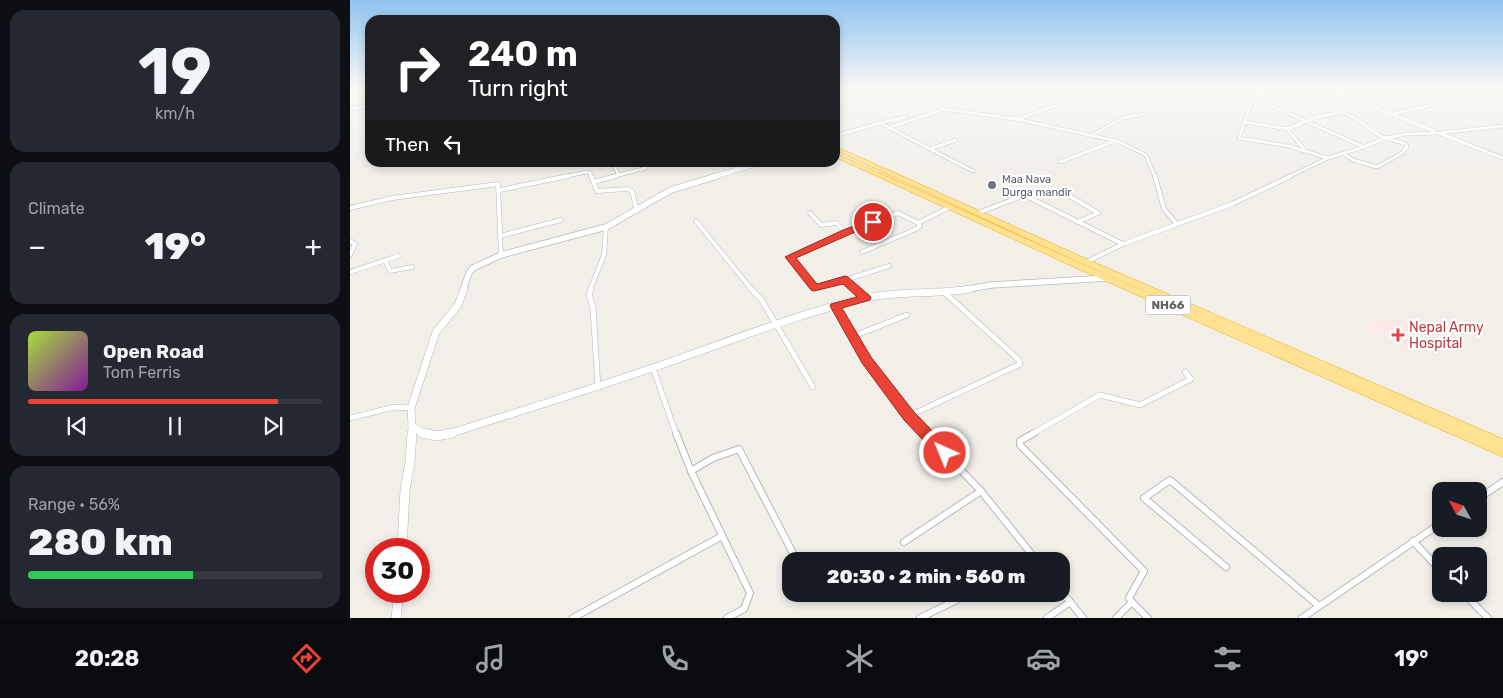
<!DOCTYPE html>
<meta charset="utf-8">
<style>
body{margin:0;font-family:Rubik,sans-serif;background:#242831;color:#f1f3f6;height:100vh;display:flex;flex-direction:column;font-size:19px;white-space:nowrap}
*{box-sizing:border-box;margin:0}
p{font-size:16px;color:#9ea1a6}
.icon{flex:none;width:28px;height:28px;fill:none;stroke:currentColor;stroke-width:2;stroke-linecap:round;stroke-linejoin:round}
.map{position:relative;flex:1;overflow:hidden}
.drawer{display:flex;flex-direction:column;gap:10px;padding:10px;background:#0d0f14;width:350px}
.drawer>*{flex:none}
.top-card{position:absolute;left:15px;top:15px;width:475px;height:152px;border-radius:15px;box-shadow:0 2px 8px #0003;background:#202124;color:#fff;overflow:hidden}
.needle{width:32px;rotate:310deg}
.controls{position:absolute;left:1082px;top:482px;display:grid;gap:10px}
.controls a{display:grid;place-items:center;width:55px;height:55px;border-radius:10px;background:#171b24;box-shadow:0 2px 8px #0003;font-size:25px}
.speed{position:absolute;left:15px;top:538px;display:flex;gap:10px;font-size:25px;font-weight:700;text-align:center}
.speed>*{display:grid;place-content:center;width:65px;height:65px;border-radius:50%;background:#171b24;box-shadow:0 2px 8px #0003;line-height:1}
.speed .limit{border:8px solid #d22;background:#fff;color:#111}
.pin{position:absolute;display:grid;place-items:center;width:42px;height:42px;color:#fff;margin:-21px;border:2px solid #fff;border-radius:50%;box-shadow:0 1px 5px #0007}
.me{position:absolute;width:55px;margin:-28px;rotate:316deg;stroke-linejoin:round;filter:drop-shadow(0 0 4px #0008)}
.turn{display:flex;align-items:center;gap:18px;height:105px;padding:0 20px;font-size:22px}
.turn .icon{width:65px;height:65px;stroke-width:2.5}
.turn b{display:block;font-size:35px;line-height:42px}
.then{display:flex;align-items:center;height:48px;padding:0 20px;background:#0003;gap:10px;font-size:19px}
.big{font-size:38px;font-weight:800;line-height:1.1}
.drawer .widget{flex:1;display:flex;flex-direction:column;justify-content:center;gap:8px;min-width:0;padding:0 18px;border-radius:15px;background:#242831}
.drawer .dial{align-items:center;gap:0}
.dial b{font-size:65px;line-height:1}
.song{display:flex;align-items:center;gap:15px}
.cover{width:60px;height:60px;border-radius:8px;background:linear-gradient(135deg,hsl(80 70% 55%),hsl(290 70% 35%))}
.played{height:5px;border-radius:2px;background:linear-gradient(90deg,#ea4335 85%,#363941 85%)}
.keys{display:flex;justify-content:space-around;direction:ltr}
.heat{display:flex;justify-content:space-between;align-items:center;font-size:28px;direction:ltr}
.charge{height:8px;border-radius:4px;background:linear-gradient(90deg,#34c759 56%,#363941 0)}
.trip{position:absolute;left:432px;top:552px;width:288px;height:50px;border-radius:15px;background:#171b24;box-shadow:0 2px 8px #0003;font-weight:800;line-height:50px;text-align:center}
.menu{display:flex;height:80px;justify-content:space-around;align-items:center;background:#090b0e;color:#9ea1a6}
.menu .icon{width:35px;height:35px}
.menu .selected{color:#ea4335}
.menu b{font-size:22px;color:#f1f3f6}
main{display:flex;flex:1;min-height:0}
.map>svg:first-child{display:block}
</style>
<main>
<section class="drawer">
<div class="widget dial"><b>19</b><p>km/h</p></div>
<div class="widget"><p>Climate</p>
<div class="heat"><a>−</a><b class="big">19°</b><a>+</a></div>
</div>
<div class="widget">
<div class="song"><i class="cover"></i><div><b>Open Road</b><p>Tom Ferris</p></div></div>
<div class="played"></div>
<div class="keys"><svg class="icon" aria-label="previous" viewBox="0 0 24 24"><path d="M18 5L8 12l10 7zM5 5v14"/></svg><svg class="icon" aria-label="pause" viewBox="0 0 24 24"><path d="M8 5v14M16 5v14"/></svg><svg class="icon" aria-label="next" viewBox="0 0 24 24"><path d="M6 5l10 7-10 7zM19 5v14"/></svg></div>
</div>
<div class="widget"><p>Range · 56%</p><b class="big">280 km</b><div class="charge"></div></div>
</section>
<div class="map">
<svg width="1153" height="618" viewBox="0 0 1153 618">
<rect width="100%" height="100%" fill="#f1efe8"/>
<!-- medical -->
<path fill="#fce8e6" d="M1032,318l10,5 5,-3h3l19,10 -4,2 -16,-8 -4,3 28,14 -17,11 -9,-5 5,-5 -20,-10 -6,3 -12,-6z"/>
<g fill="none" stroke-linecap="round" stroke-linejoin="round">
<defs>
<g id="street-far3">
<path d="M733,88l30,9"/>
<path d="M974,88l110,43"/>
<path d="M1148,88l5,2"/>
<path d="M975,89l-71,6 -15,43 49,8 40,12"/>
<path d="M902,97l112,50"/>
<path d="M0,109l20,-4"/>
<path d="M1043,114l43,-10 36,-13"/>
<path d="M667,119l55,-19"/>
<path d="M895,122l42,7"/>
<path d="M530,123l26,-6"/>
<path d="M538,128l56,-19 72,10 101,22 29,14 9,22"/>
<path d="M1091,134l62,24"/>
<path d="M742,135l31,-17 21,-4 18,-15 -5,-3 4,-3 -6,-5"/>
<path d="M485,136l45,-13 50,26 26,-9"/>
<path d="M580,149l43,22"/>
<path d="M954,149l-17,-20 30,-12 25,-5 13,6 25,18 26,8 1,3 -5,6 -25,14 -24,-7 -9,-6"/>
<path d="M259,162l5,4 5,9"/>
<path d="M710,162l55,-21"/>
<path d="M212,177l25,-5 3,1 2,4"/>
<path d="M261,177l35,-9"/>
<path d="M938,177l40,-19 36,-11 21,-9 22,-4 32,-1 64,-7"/>
</g>
<g id="street-far2">
<path d="M241,176l6,15 30,-2 5,2 5,20"/>
<path d="M805,176l9,33 13,15"/>
<path d="M243,182l23,-6"/>
<path d="M150,190l68,-14"/>
<path d="M713,192l35,21 -20,9"/>
<path d="M0,208l42,-10 106,-14 3,71"/>
<path d="M460,213l11,12 15,-2 10,9"/>
<path d="M628,213l44,-17 6,1 95,47"/>
<path d="M346,221l56,69"/>
<path d="M150,236l61,-16"/>
<path d="M0,241l5,3 -5,11"/>
<path d="M512,252l54,-23 4,-3 -2,-3 32,-16"/>
<path d="M35,260l5,11 22,-4"/>
<path d="M736,262l37,-18 109,-40 59,-28"/>
<path d="M0,272l48,-16"/>
<path d="M495,280l44,-14"/>
<path d="M240,290l14,-35 2,-28"/>
<path d="M507,290l-12,-10 -27,8 -5,-1 -23,-31 56,-24 52,-19 20,10"/>
</g>
<g id="street-far1">
<path d="M241,289l-2,5 4,14 5,79"/>
<path d="M401,289l10,10 52,88"/>
<path d="M505,289l11,9"/>
<path d="M485,306l32,54 42,56"/>
<path d="M504,336l53,-21"/>
<path d="M303,368l23,66"/>
<path d="M0,418l44,-11 17,1"/>
<path d="M576,434l-17,-18 111,-52 -1,-4 -74,-67"/>
<path d="M682,434l68,-39 40,10 51,-26 -6,-7"/>
</g>
<g id="street">
<path d="M326,433l15,38 22,-13 26,-9 58,112"/>
<path d="M575,433l56,58 56,70"/>
<path d="M684,433l-14,8v4l124,126 -15,27 3,4"/>
<path d="M341,471l59,122 -6,16 -17,9"/>
<path d="M1129,498l24,-16"/>
<path d="M1063,541l28,30"/>
<path d="M554,542l77,-51"/>
<path d="M876,567l-82,-69 26,-18 149,126"/>
<path d="M711,591l22,27"/>
<path d="M1114,594l24,24"/>
<path d="M223,618l149,-82"/>
<path d="M570,618l49,-24"/>
<path d="M697,618l23,-16"/>
<path d="M766,618l16,-16 16,16"/>
<path d="M952,618l139,-95"/>
</g>
<path id="secondary-far3" d="M363,177l49,-15"/>
<g id="secondary-far2">
<path d="M113,290l6,-17 4,-5 28,-13 105,-28 65,-37 46,-14"/>
<path d="M613,290l28,-5 117,-7"/>
</g>
<g id="secondary-far1">
<path d="M62,434v-8"/>
<path d="M74,434l-12,-8 -1,-18 25,-76 22,-27 6,-16"/>
<path d="M98,434c73,-23 147,-46 219,-71 65,-23 131,-49 198,-65 35,-8 70,-3 105,-9"/>
</g>
<g id="secondary">
<path d="M72,433l15,3 15,-3"/>
<path d="M52,549l3,-59 5,-28 2,-29"/>
<path d="M46,618l3,-27"/>
</g>
<path id="highway" d="M485,146l254,114 414,179v18l-429,-190 -239,-110v-4l2,1 243,109 163,71 -160,-70 -248,-114z"/>
</defs>
<!-- street-far3 casing -->
<use href="#street-far3" stroke="#b5b8bc" stroke-width="4"/>
<!-- street-far2 casing -->
<use href="#street-far2" stroke="#b5b8bc" stroke-width="5"/>
<!-- street-far1 casing -->
<use href="#street-far1" stroke="#b5b8bc" stroke-width="6"/>
<!-- street casing -->
<use href="#street" stroke="#b5b8bc" stroke-width="8"/>
<!-- secondary-far3 casing -->
<use href="#secondary-far3" stroke="#b6babf" stroke-width="5"/>
<!-- secondary-far2 casing -->
<use href="#secondary-far2" stroke="#b6babf" stroke-width="7"/>
<!-- secondary-far1 casing -->
<use href="#secondary-far1" stroke="#b6babf" stroke-width="8"/>
<!-- secondary casing -->
<use href="#secondary" stroke="#b6babf" stroke-width="10"/>
<!-- highway casing -->
<use href="#highway" stroke="#f9ab00" stroke-width="1"/>
<!-- street-far3 -->
<use href="#street-far3" stroke="#fff" stroke-width="3"/>
<!-- street-far2 -->
<use href="#street-far2" stroke="#fff" stroke-width="4"/>
<!-- street-far1 -->
<use href="#street-far1" stroke="#fff" stroke-width="5"/>
<!-- street -->
<use href="#street" stroke="#fff" stroke-width="6"/>
<!-- secondary-far3 -->
<use href="#secondary-far3" stroke="#fff" stroke-width="4.5"/>
<!-- secondary-far2 -->
<use href="#secondary-far2" stroke="#fff" stroke-width="5.5"/>
<!-- secondary-far1 -->
<use href="#secondary-far1" stroke="#fff" stroke-width="7"/>
<!-- secondary -->
<use href="#secondary" stroke="#fff" stroke-width="9"/>
<!-- highway -->
<use href="#highway" fill="#fde293" fill-rule="evenodd"/>
</g>
<!-- sky -->
<linearGradient id="sky" x2="0" y2="1"><stop stop-color="#8fc3f1"/><stop offset="0.5" stop-color="#f9f8f5"/><stop offset="1" stop-color="#f9f8f5" stop-opacity="0"/></linearGradient>
<rect width="1153" height="175" fill="url(#sky)"/>
<!-- route -->
<path fill="#ea4335" stroke="#982c22" d="M520,220h6l2,2 -82,36 21,26 28,-8 3,1 22,19 1,2 -1,2 -28,8 29,49 43,55 36,37 2,4 -2,5 -5,1 -5,-1 -36,-38 -42,-57 -32,-57 1,-2 26,-7 -14,-13 -29,7 -3,-1 -26,-33 58,-27z"/>
<!-- markers -->
<circle fill="#6b7280" stroke="#fff" stroke-width="2" cx="642" cy="185" r="5"/>
<path fill="#e0444e" stroke="#fff" stroke-width="2" d="M1045.5 327.5h5v5h5v5h-5v5h-5v-5h-5v-5h5z"/>
<g text-anchor="middle" stroke-width="4.5" stroke-linejoin="round" paint-order="stroke">
<!-- far-worship labels -->
<g font-size="11" fill="#5b616d" stroke="#fff" text-anchor="start">
<text x="652" y="183">Maa Nava<tspan x="652" dy="13">Durga mandir</tspan></text>
</g>
<!-- shield labels -->
<rect fill="#fff" stroke="#8f9295" stroke-width="1" x="795.5" y="295.5" width="45" height="19" rx="4"/>
<g font-size="12" font-weight="bold" fill="#5f6368">
<text x="818" y="309">NH66</text>
</g>
<!-- health labels -->
<g font-size="14" fill="#be3a42" stroke="#fff" text-anchor="start">
<text x="1059" y="332">Nepal Army<tspan x="1059" dy="16">Hospital</tspan></text>
</g>
</g>
</svg>
<div class="controls">
<a><svg class="needle" viewBox="-14 -14 28 28"><path d="M0-13l5 13h-10z" fill="#e53935"/><path d="M0 13l5-13h-10z" fill="#9ea1a6"/></svg></a>
<a><svg class="icon" aria-label="sound" viewBox="0 0 24 24"><path d="M4 9h4l5-4v14l-5-4H4zM17 9q2 3 0 6"/></svg></a>
</div>
<div class="speed"><div class="limit">30</div></div>
<div class="pin" style="left:523px;top:222px;background:#d93025"><svg class="icon" aria-label="arrive" viewBox="0 0 24 24"><path d="M6 21V4h12l-3 4 3 4H6"/></svg></div>
<svg class="me" style="left:595px;top:453px" viewBox="-20 -20 40 40"><circle r="17" fill="#ea4335" stroke="#fff" stroke-width="3"/><path d="M0-11L8 9 0 5-8 9z" fill="#fff"/></svg>
<div class="trip">20:30 · 2 min · 560 m</div>
<div class="top-card">
<div class="turn"><svg class="icon" aria-label="right" viewBox="0 0 24 24"><path d="M7 20v-9h11M14 6l5 5-5 5"/></svg><div><b>240 m</b>Turn right</div></div>
<div class="then">Then<svg class="icon" aria-label="left" viewBox="0 0 24 24"><path d="M17 20v-9H6M10 6l-5 5 5 5"/></svg></div>
</div>
</div>
</main>
<nav class="menu">
<b>20:28</b>
<svg class="icon selected" aria-label="directions" viewBox="0 0 24 24"><path d="M12 3l9 9-9 9-9-9zM9 14v-3h6M13 9l2 2-2 2"/></svg>
<svg class="icon" aria-label="music" viewBox="0 0 24 24"><path d="M9 18V5l10-2v13"/><circle cx="6" cy="18" r="3"/><circle cx="16" cy="16" r="3"/></svg>
<svg class="icon" aria-label="phone" viewBox="0 0 24 24"><path d="M5 4h4l2 5-3 2q2 4 5 5l2-3 5 2v4C11 20 4 13 5 4z"/></svg>
<svg class="icon" aria-label="climate" viewBox="0 0 24 24"><path d="M12 3v18M4 7l16 10M4 17L20 7"/></svg>
<svg class="icon" aria-label="car" viewBox="0 0 24 24"><path d="M5 17H2v-5l4-1 3-4h7l3 4 3 1v5h-3M9 17h6M6 11h13"/><circle cx="7" cy="17" r="2"/><circle cx="17" cy="17" r="2"/></svg>
<svg class="icon" aria-label="filters" viewBox="0 0 24 24"><path d="M4 7h16M4 17h16"/><circle cx="9" cy="7" r="2"/><circle cx="15" cy="17" r="2"/></svg>
<b>19°</b>
</nav>
